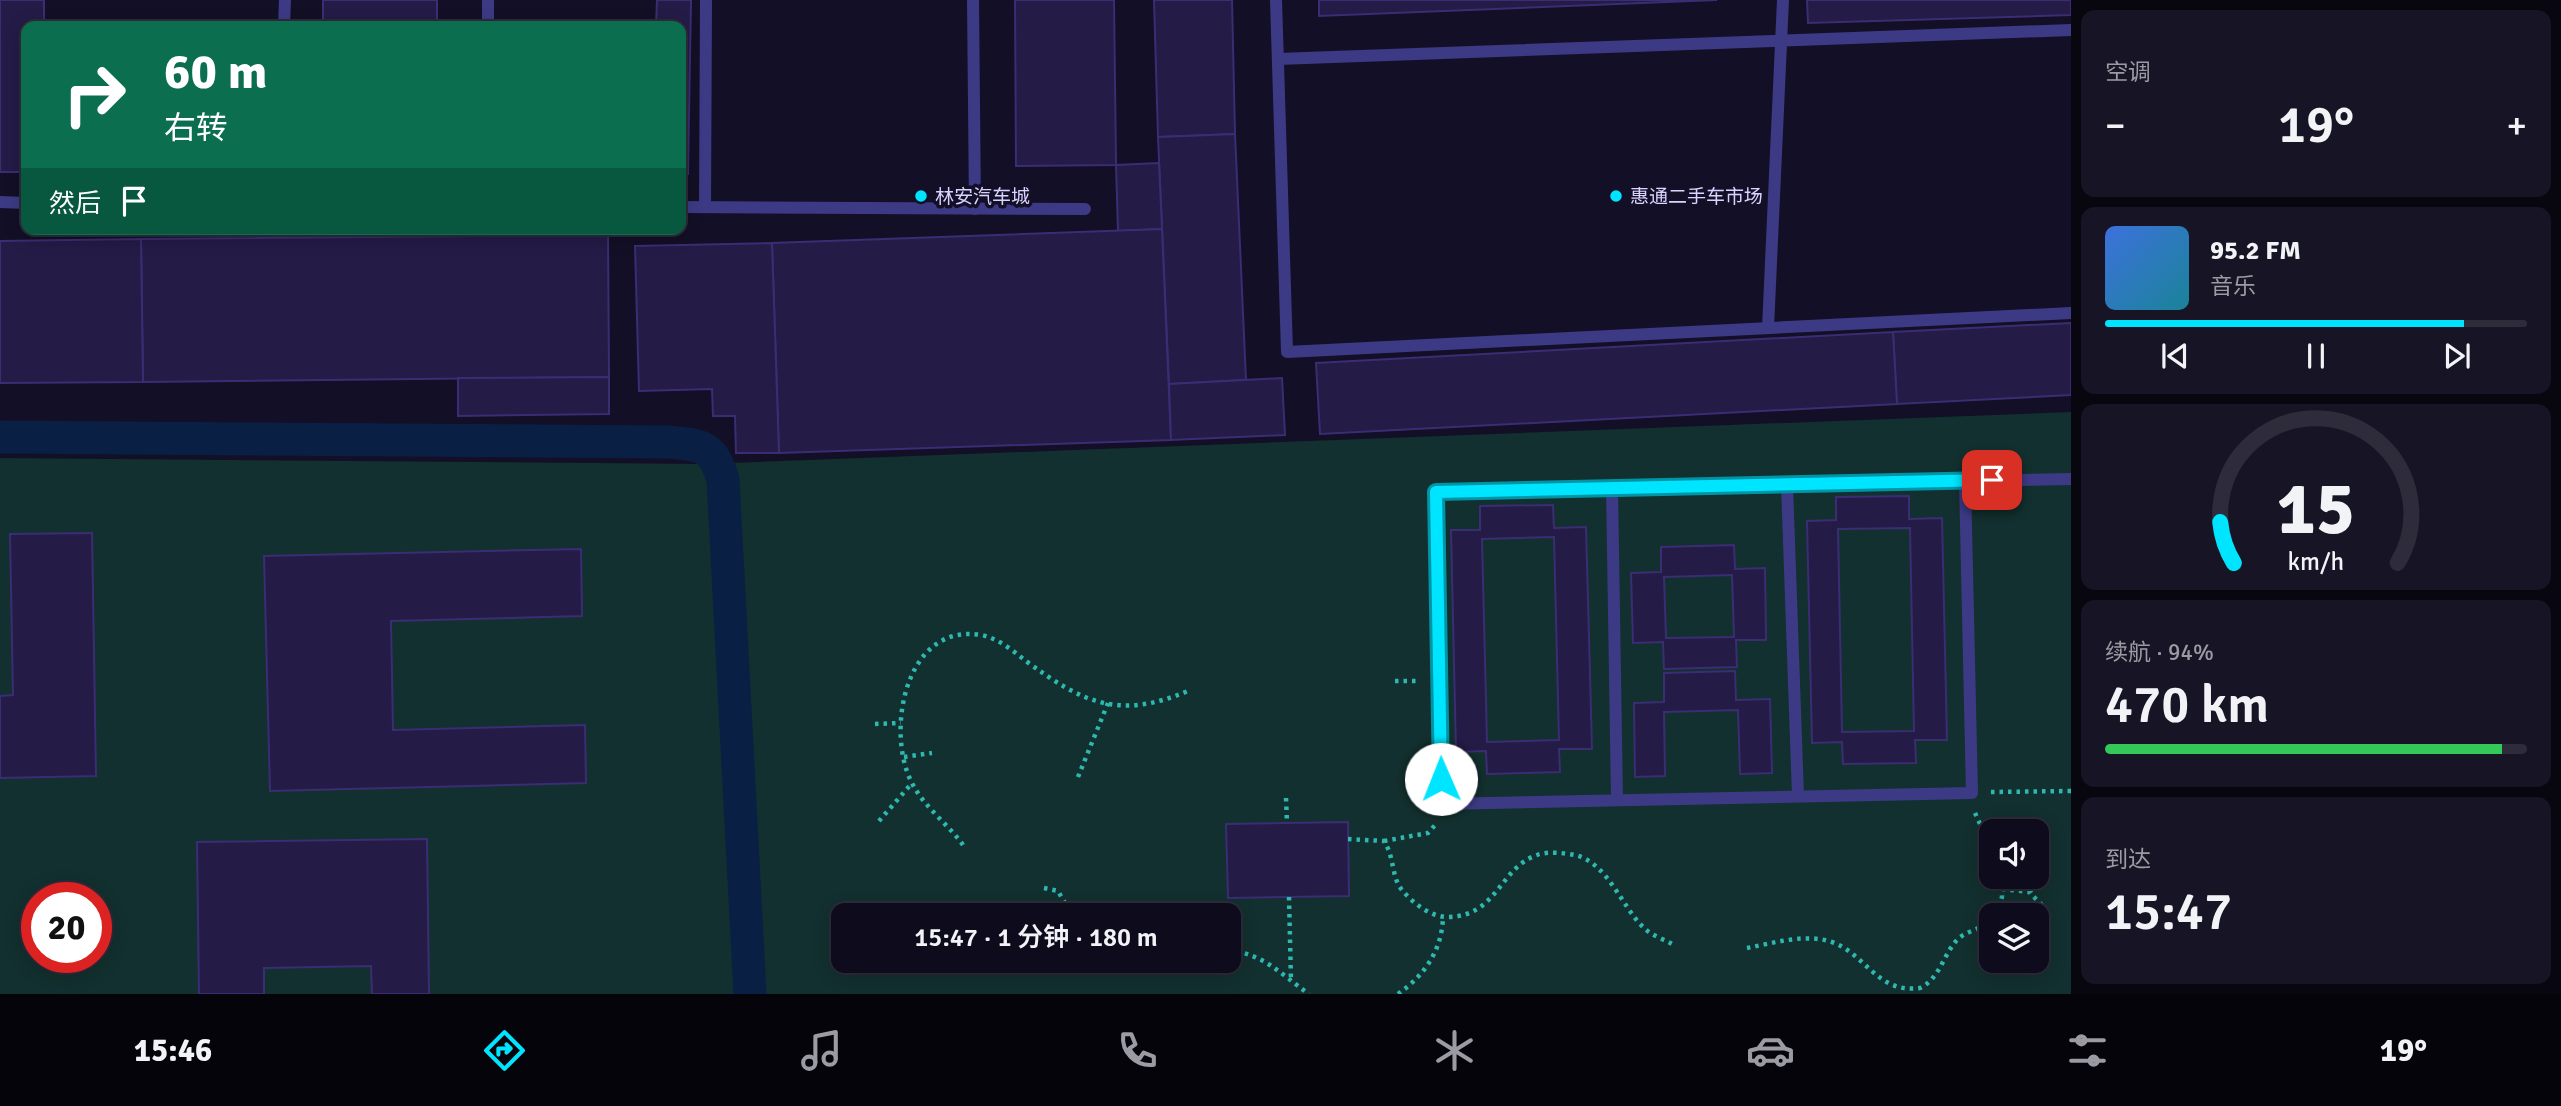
<!DOCTYPE html>
<html lang="zh">
<meta charset="utf-8">
<style>
body{margin:0;font-family:Signika,"Noto Sans SC",sans-serif;background:#171425;color:#f1f3f6;height:100vh;display:flex;flex-direction:column;font-size:26px;white-space:nowrap}
*{box-sizing:border-box;margin:0}
p{font-size:23px;color:#9b9ba3}
.icon{flex:none;width:38px;height:38px;fill:none;stroke:currentColor;stroke-width:2;stroke-linecap:round;stroke-linejoin:round}
.map{position:relative;flex:1;overflow:hidden}
.side{display:flex;flex-direction:column;gap:10px;padding:10px;background:#08060f;width:490px}
.side>*{flex:none}
.top-card{position:absolute;left:21px;top:21px;width:665px;height:214px;border-radius:14px;box-shadow:0 4px 18px #0003,0 0 0 2px #2e2b3b;background:#0b6e4f;color:#fff;overflow:hidden}
.tools{position:absolute;left:1979px;top:819px;display:grid;gap:14px}
.tools a{display:grid;place-items:center;width:70px;height:70px;border-radius:14px;background:#0e0b1c;box-shadow:0 4px 18px #0003,0 0 0 2px #2e2b3b;font-size:35px}
.speed{position:absolute;left:21px;top:882px;display:flex;gap:14px;font-size:35px;font-weight:700;text-align:center}
.speed>*{display:grid;place-content:center;width:91px;height:91px;border-radius:50%;background:#0e0b1c;box-shadow:0 4px 18px #0003,0 0 0 2px #2e2b3b;line-height:1}
.speed .limit{border:10px solid #d22;background:#fff;color:#111}
.pin{position:absolute;display:grid;place-items:center;width:60px;height:60px;color:#fff;margin:-30px;border-radius:14px;box-shadow:0 4px 10px #0006}
.me{position:absolute;width:77px;margin:-38px;rotate:359deg;stroke-linejoin:round;filter:drop-shadow(0 0 5px #0008)}
.turn{display:flex;align-items:center;gap:24px;height:147px;padding:0 28px;font-size:32px}
.turn .icon{width:91px;height:91px;stroke-width:2.5}
.turn b{display:block;font-size:49px;line-height:60px}
.then{display:flex;align-items:center;height:66px;padding:0 28px;background:#0003;gap:14px;font-size:26px}
.big{font-size:52px;font-weight:600;line-height:1.1}
.side .widget{flex:1;display:flex;flex-direction:column;justify-content:center;gap:10px;min-width:0;padding:0 24px;border-radius:14px;background:#171425}
.side .dial{align-items:center;gap:0}
.dial svg{height:182px;overflow:visible;fill:none;stroke:#2e2b3b;stroke-width:7;stroke-linecap:round;text-anchor:middle}
.dial text{fill:#f1f3f6;stroke:none}
.song{display:flex;align-items:center;gap:21px}
.cover{width:84px;height:84px;border-radius:10px;background:linear-gradient(135deg,hsl(220 70% 55%),hsl(190 70% 35%))}
.played{height:7px;border-radius:4px;background:linear-gradient(90deg,#00e5ff 85%,#2e2b3b 85%)}
.keys{display:flex;justify-content:space-around;direction:ltr}
.heat{display:flex;justify-content:space-between;align-items:center;font-size:38px;direction:ltr}
.charge{height:10px;border-radius:5px;background:linear-gradient(90deg,#34c759 94%,#2e2b3b 0)}
.trip{position:absolute;left:831px;top:903px;width:410px;height:70px;border-radius:14px;background:#0e0b1c;box-shadow:0 4px 18px #0003,0 0 0 2px #2e2b3b;font-weight:600;line-height:70px;text-align:center}
.menu{display:flex;height:112px;justify-content:space-around;align-items:center;background:#06040b;color:#9b9ba3}
.menu .icon{width:49px;height:49px}
.menu .active{color:#00e5ff}
.menu b{font-size:32px;color:#f1f3f6}
main{display:flex;flex:1;min-height:0}
.map>svg:first-child{display:block}
</style>
<main>
<div class="map">
<svg width="2071" height="994" viewBox="0 0 2071 994">
<rect width="100%" height="100%" fill="#130f26"/>
<!-- green -->
<path fill="#12302f" fill-rule="evenodd" d="M2071,412v582h-2071v-536l706,6zM1992,831h45v46h-45zM37,898h59v59h-59zM844,915h384v46h-384zM1992,915h45v46h-45z"/>
<g fill="none" stroke-linecap="round" stroke-linejoin="round">
<!-- canal -->
<path stroke="#0a1f44" stroke-width="33" d="M0,437l668,5c35,3 44,3 55,37l27,515"/>
</g>
<!-- building -->
<g fill="#241b47" stroke="#3b2d73" stroke-width="2" fill-rule="evenodd">
<path d="M0,0h44v26h-18v146h-26z"/>
<rect x="323" y="0" width="114" height="26"/>
<path d="M657,0h34l-3,174h-7v-148h-25z"/>
<path d="M1015,0h99l2,165 -100,1z"/>
<path d="M1154,0h78l3,134 -77,3z"/>
<path d="M1319,0h398l-398,16z"/>
<path d="M1807,0h264v15l-263,8z"/>
<path d="M1235,134l11,246 -77,4 -11,-247z"/>
<path d="M1159,163l3,66 -44,2 -2,-66z"/>
<path d="M1162,229l9,211 -392,13 -7,-210z"/>
<path d="M608,235l1,142 -466,5 -2,-143z"/>
<path d="M141,239l2,143 -143,1v-142z"/>
<path d="M772,243l7,210h-43l-1,-37h-22l-1,-27 -73,2 -4,-145z"/>
<path d="M2071,323v72l-174,9 -4,-72z"/>
<path d="M1893,332l4,72 -577,30 -4,-71z"/>
<path d="M609,377v37l-151,2v-38z"/>
<path d="M1282,378l3,57 -114,5 -2,-56z"/>
<path d="M1909,496v23l33,-1 5,222h-32l1,23 -73,1 -1,-22 -30,1 -5,-222 29,-1v-23zM1910,528l4,203 -72,1 -4,-203z"/>
<path d="M1553,505l1,23 32,-1 6,222h-33l1,23 -73,2 -1,-23 -30,1 -5,-222h29v-24zM1554,537l5,203 -72,2 -5,-203z"/>
<path d="M92,533l4,243 -96,2v-82l13,-1 -3,-161z"/>
<path d="M1734,545l1,24 30,-1 1,72h-30l1,27 -73,2 -1,-27 -30,1 -2,-70 30,-1v-25zM1732,575l2,62 -68,1 -2,-61z"/>
<path d="M581,549l1,67 -191,5 2,109 192,-5 1,58 -316,8 -6,-235z"/>
<path d="M1735,671l1,29 34,-1 2,74 -32,1 -2,-64 -74,2 1,64 -30,1 -1,-74 30,-1v-29z"/>
<path d="M1348,822l1,74 -121,2 -2,-74z"/>
<path d="M427,839l2,155h-57l-1,-28 -107,2v26h-65l-2,-152z"/>
</g>
<g fill="none" stroke-linecap="round" stroke-linejoin="round">
<!-- path -->
<g stroke="#2fb8b0" stroke-width="4.5" stroke-dasharray="3.5 5" stroke-linecap="butt">
<path d="M1395,681h23"/>
<path d="M875,724l26,-1"/>
<path d="M904,757l28,-4"/>
<path d="M1078,777l30,-74"/>
<path d="M1991,792l80,-1"/>
<path d="M1286,798l1,25"/>
<path d="M1975,813l17,37"/>
<path d="M879,821l33,-38"/>
<path d="M1348,839l36,2c11,17 7,36 18,49 11,13 28,27 46,27 50,-1 51,-49 89,-62 11,-4 27,-2 38,0 33,8 46,51 69,73 7,7 19,11 28,16"/>
<path d="M1384,841l44,-8 9,-10"/>
<path d="M963,845c-16,-22 -39,-38 -51,-62 -27,-51 -7,-161 69,-148 17,3 32,16 45,26 57,42 93,59 162,30"/>
<path d="M1044,888l14,3 14,24"/>
<path d="M2002,889l27,3 13,13"/>
<path d="M2029,892l10,-7 2,-7"/>
<path d="M1289,897l2,83"/>
<path d="M1996,915l6,-18 -1,-20"/>
<path d="M1747,948c27,-5 58,-15 85,-6 34,12 45,52 88,46 21,-10 23,-35 39,-50 10,-8 23,-9 33,-18"/>
<path d="M1228,950c38,5 51,23 81,44"/>
<path d="M1398,994c27,-19 44,-44 45,-77"/>
</g>
<!-- service -->
<g stroke="#3d3a85" stroke-width="12">
<path d="M488,0v26"/>
<path d="M973,0l2,209"/>
<path d="M1276,0l11,352 784,-39"/>
<path d="M284,26l1,-26"/>
<path d="M1278,59l793,-29"/>
<path d="M0,202l26,1"/>
<path d="M681,207l404,2"/>
<path d="M705,207l1,-207"/>
<path d="M1768,328l15,-328"/>
<path d="M1965,481l7,312 -530,11 -6,-312 635,-13"/>
<path d="M1787,485l11,311"/>
<path d="M1612,488l5,312"/>
</g>
</g>
<g fill="none" stroke-linecap="round" stroke-linejoin="round">
<defs>
<path id="route" d="M1441,779l-5,-287 556,-12"/>
</defs>
<!-- route casing -->
<use href="#route" stroke="#0095a6" stroke-width="18"/>
<!-- route -->
<use href="#route" stroke="#00e5ff" stroke-width="12"/>
</g>
<!-- markers -->
<g fill="#00e5ff" stroke="#130f26" stroke-width="2.5">
<circle cx="921" cy="196" r="7"/>
<circle cx="1616" cy="196" r="7"/>
</g>
<g text-anchor="middle" stroke-width="7" stroke-linejoin="round" paint-order="stroke">
<!-- poi labels -->
<g font-size="19" fill="#d9d4ff" stroke="#130f26" text-anchor="start">
<text x="935" y="203">林安汽车城</text>
<text x="1630" y="203">惠通二手车市场</text>
</g>
</g>
</svg>
<div class="tools">
<a><svg class="icon" aria-label="sound" viewBox="0 0 24 24"><path d="M4 9h4l5-4v14l-5-4H4zM17 9q2 3 0 6"/></svg></a>
<a><svg class="icon" aria-label="layers" viewBox="0 0 24 24"><path d="M12 4l9 5-9 5-9-5zM3 14l9 5 9-5"/></svg></a>
</div>
<div class="speed"><div class="limit">20</div></div>
<div class="pin" style="left:1992px;top:480px;background:#d93025"><svg class="icon" aria-label="arrive" viewBox="0 0 24 24"><path d="M6 21V4h12l-3 4 3 4H6"/></svg></div>
<svg class="me" style="left:1441px;top:779px" viewBox="-20 -20 40 40"><circle r="19" fill="#fff"/><path d="M0-13L10 11 0 6-10 11z" fill="#00e5ff"/></svg>
<div class="trip">15:47 · 1 分钟 · 180 m</div>
<div class="top-card">
<div class="turn"><svg class="icon" aria-label="right" viewBox="0 0 24 24"><path d="M7 20v-9h11M14 6l5 5-5 5"/></svg><div><b>60 m</b>右转</div></div>
<div class="then">然后<svg class="icon" aria-label="arrive" viewBox="0 0 24 24"><path d="M6 21V4h12l-3 4 3 4H6"/></svg></div>
</div>
</div>
<section class="side">
<div class="widget"><p>空调</p>
<div class="heat"><a>−</a><b class="big">19°</b><a>+</a></div>
</div>
<div class="widget">
<div class="song"><i class="cover"></i><div><b>95.2 FM</b><p>音乐</p></div></div>
<div class="played"></div>
<div class="keys"><svg class="icon" aria-label="previous" viewBox="0 0 24 24"><path d="M18 5L8 12l10 7zM5 5v14"/></svg><svg class="icon" aria-label="pause" viewBox="0 0 24 24"><path d="M8 5v14M16 5v14"/></svg><svg class="icon" aria-label="next" viewBox="0 0 24 24"><path d="M6 5l10 7-10 7zM19 5v14"/></svg></div>
</div>
<div class="widget dial"><svg viewBox="0 0 100 80">
<path d="M14 69A42 42 0 1 1 86 69"/>
<path d="M14 69A42 42 0 0 1 8 51" stroke="#00e5ff"/>
<text x="50" y="56" font-size="32" font-weight="700">15</text>
<text x="50" y="72" font-size="11">km/h</text>
</svg></div>
<div class="widget"><p>续航 · 94%</p><b class="big">470 km</b><div class="charge"></div></div>
<div class="widget"><p>到达</p><b class="big">15:47</b></div>
</section>
</main>
<nav class="menu">
<b>15:46</b>
<svg class="icon active" aria-label="directions" viewBox="0 0 24 24"><path d="M12 3l9 9-9 9-9-9zM9 14v-3h6M13 9l2 2-2 2"/></svg>
<svg class="icon" aria-label="music" viewBox="0 0 24 24"><path d="M9 18V5l10-2v13"/><circle cx="6" cy="18" r="3"/><circle cx="16" cy="16" r="3"/></svg>
<svg class="icon" aria-label="phone" viewBox="0 0 24 24"><path d="M5 4h4l2 5-3 2q2 4 5 5l2-3 5 2v4C11 20 4 13 5 4z"/></svg>
<svg class="icon" aria-label="climate" viewBox="0 0 24 24"><path d="M12 3v18M4 7l16 10M4 17L20 7"/></svg>
<svg class="icon" aria-label="car" viewBox="0 0 24 24"><path d="M5 17H2v-5l4-1 3-4h7l3 4 3 1v5h-3M9 17h6M6 11h13"/><circle cx="7" cy="17" r="2"/><circle cx="17" cy="17" r="2"/></svg>
<svg class="icon" aria-label="filters" viewBox="0 0 24 24"><path d="M4 7h16M4 17h16"/><circle cx="9" cy="7" r="2"/><circle cx="15" cy="17" r="2"/></svg>
<b>19°</b>
</nav>
